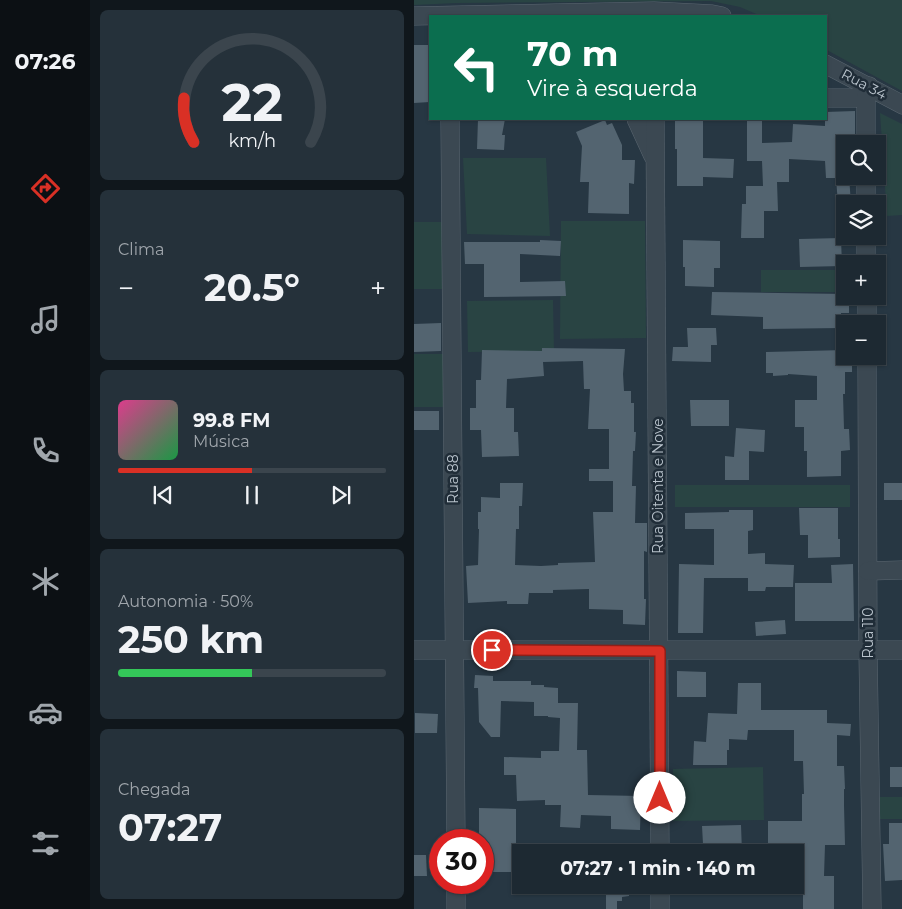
<!DOCTYPE html>
<html lang="pt">
<meta charset="utf-8">
<style>
body{margin:0;font-family:Montserrat,sans-serif;background:#25313a;color:#f1f3f6;height:100vh;display:flex;flex-direction:column;font-size:19px;white-space:nowrap}
*{box-sizing:border-box;margin:0}
p{font-size:16px;color:#a0a6ac}
.icon{flex:none;width:28px;height:28px;fill:none;stroke:currentColor;stroke-width:2;stroke-linecap:round;stroke-linejoin:round}
.map{position:relative;flex:1;overflow:hidden}
.details{display:flex;flex-direction:column;gap:10px;padding:10px;background:#10171c;width:324px}
.details>*{flex:none}
.top-card{position:absolute;left:15px;top:15px;width:398px;height:105px;border-radius:0px;box-shadow:0 1px 4px #0004,0 0 0 1px #3b454d;background:#0b6e4f;color:#fff;overflow:hidden}
.tools{position:absolute;left:422px;top:135px;display:grid;gap:10px}
.tools a{display:grid;place-items:center;width:50px;height:50px;border-radius:0px;background:#1d2932;box-shadow:0 1px 4px #0004,0 0 0 1px #3b454d;font-size:25px}
.speed{position:absolute;left:15px;top:829px;display:flex;gap:10px;font-size:25px;font-weight:700;text-align:center}
.speed>*{display:grid;place-content:center;width:65px;height:65px;border-radius:50%;background:#1d2932;box-shadow:0 1px 4px #0004,0 0 0 1px #3b454d;line-height:1}
.speed .limit{border:8px solid #d22;background:#fff;color:#111}
.pin{position:absolute;display:grid;place-items:center;width:42px;height:42px;color:#fff;margin:-21px;border:2px solid #fff;border-radius:50%;box-shadow:0 1px 5px #0007}
.me{position:absolute;width:55px;margin:-28px;rotate:0deg;stroke-linejoin:round;filter:drop-shadow(0 0 4px #0008)}
.turn{display:flex;align-items:center;gap:18px;height:105px;padding:0 15px;font-size:22px}
.turn .icon{width:65px;height:65px;stroke-width:2.5}
.turn b{display:block;font-size:35px;line-height:42px}
.big{font-size:38px;font-weight:700;line-height:1.1}
.details .card{flex:1;display:flex;flex-direction:column;justify-content:center;gap:8px;min-width:0;padding:0 18px;border-radius:8px;background:#25313a}
.details .dial{align-items:center;gap:0}
.dial svg{height:130px;overflow:visible;fill:none;stroke:#3b454d;stroke-width:7;stroke-linecap:round;text-anchor:middle}
.dial text{fill:#f1f3f6;stroke:none}
.song{display:flex;align-items:center;gap:15px}
.cover{width:60px;height:60px;border-radius:8px;background:linear-gradient(135deg,hsl(330 70% 55%),hsl(140 70% 35%))}
.played{height:5px;border-radius:2px;background:linear-gradient(90deg,#d93025 50%,#3b454d 50%)}
.keys{display:flex;justify-content:space-around;direction:ltr}
.heat{display:flex;justify-content:space-between;align-items:center;font-size:28px;direction:ltr}
.charge{height:8px;border-radius:4px;background:linear-gradient(90deg,#34c759 50%,#3b454d 0)}
.trip{position:absolute;left:98px;top:844px;width:292px;height:50px;border-radius:0px;background:#1d2932;box-shadow:0 1px 4px #0004,0 0 0 1px #3b454d;font-weight:700;line-height:50px;text-align:center}
main{display:flex;flex:1;min-height:0}
.tab-bar{display:flex;flex-direction:column;width:90px;justify-content:space-around;align-items:center;background:#0c1014;color:#a0a6ac}
.tab-bar .icon{width:35px;height:35px}
.tab-bar .current{color:#d93025}
.tab-bar b{font-size:22px;color:#f1f3f6}
.map>svg:first-child{display:block}
</style>
<main>
<nav class="tab-bar">
<b>07:26</b>
<svg class="icon current" aria-label="directions" viewBox="0 0 24 24"><path d="M12 3l9 9-9 9-9-9zM9 14v-3h6M13 9l2 2-2 2"/></svg>
<svg class="icon" aria-label="music" viewBox="0 0 24 24"><path d="M9 18V5l10-2v13"/><circle cx="6" cy="18" r="3"/><circle cx="16" cy="16" r="3"/></svg>
<svg class="icon" aria-label="phone" viewBox="0 0 24 24"><path d="M5 4h4l2 5-3 2q2 4 5 5l2-3 5 2v4C11 20 4 13 5 4z"/></svg>
<svg class="icon" aria-label="climate" viewBox="0 0 24 24"><path d="M12 3v18M4 7l16 10M4 17L20 7"/></svg>
<svg class="icon" aria-label="car" viewBox="0 0 24 24"><path d="M5 17H2v-5l4-1 3-4h7l3 4 3 1v5h-3M9 17h6M6 11h13"/><circle cx="7" cy="17" r="2"/><circle cx="17" cy="17" r="2"/></svg>
<svg class="icon" aria-label="filters" viewBox="0 0 24 24"><path d="M4 7h16M4 17h16"/><circle cx="9" cy="7" r="2"/><circle cx="15" cy="17" r="2"/></svg>
</nav>
<section class="details">
<div class="card dial"><svg viewBox="0 0 100 80">
<path d="M14 69A42 42 0 1 1 86 69"/>
<path d="M14 69A42 42 0 0 1 8 42" stroke="#d93025"/>
<text x="50" y="56" font-size="32" font-weight="700">22</text>
<text x="50" y="72" font-size="11">km/h</text>
</svg></div>
<div class="card"><p>Clima</p>
<div class="heat"><a>−</a><b class="big">20.5°</b><a>+</a></div>
</div>
<div class="card">
<div class="song"><i class="cover"></i><div><b>99.8 FM</b><p>Música</p></div></div>
<div class="played"></div>
<div class="keys"><svg class="icon" aria-label="previous" viewBox="0 0 24 24"><path d="M18 5L8 12l10 7zM5 5v14"/></svg><svg class="icon" aria-label="pause" viewBox="0 0 24 24"><path d="M8 5v14M16 5v14"/></svg><svg class="icon" aria-label="next" viewBox="0 0 24 24"><path d="M6 5l10 7-10 7zM19 5v14"/></svg></div>
</div>
<div class="card"><p>Autonomia · 50%</p><b class="big">250 km</b><div class="charge"></div></div>
<div class="card"><p>Chegada</p><b class="big">07:27</b></div>
</section>
<div class="map">
<svg width="489" height="909" viewBox="0 0 489 909">
<rect width="100%" height="100%" fill="#273743"/>
<!-- green -->
<g fill="#294443">
<path d="M0,0h488v91l-77,-42v-33h-64l-21,-9 -29,-6 -255,2 -42,2z"/>
<path d="M466,113l22,11v91l-15,1z"/>
<path d="M49,158h83l4,78 -83,-2z"/>
<path d="M147,221h84l1,117 -86,1z"/>
<rect x="0" y="222" width="30" height="67"/>
<rect x="347" y="270" width="84" height="22"/>
<path d="M139,300l1,51 -86,1 -1,-51z"/>
<path d="M0,354h30l1,53h-31z"/>
<rect x="261" y="485" width="175" height="22"/>
<path d="M349,767l1,53 -91,1v-52z"/>
<path d="M465,797h23v22h-22z"/>
</g>
<!-- building -->
<g fill="#536470">
<path d="M0,45h16v57l-16,1z"/>
<path d="M441,111v33h-10v32h4l2,28h-13l-2,-26h-10l-1,-17 -36,-2v23h-12l1,29h-14v27h-23l1,-34h4v-18h17l-1,-25h-15v-42h15v24l30,-1 1,-18 32,2v-14z"/>
<path d="M64,119h27l-3,16h3l-1,15 -27,-1z"/>
<path d="M191,120l2,5 5,-2 10,22v15h13l-1,24 -5,-1v31l-41,-1 1,-31h-9l2,-36 -6,-14z"/>
<path d="M261,121h28v37l31,1 -1,19 -30,-1v9h-26v-37h-2z"/>
<path d="M427,238l1,28 -42,1 -1,-28z"/>
<path d="M126,240l21,1 -1,15 -40,-2v28l45,-1 1,15 -82,1v-33h-19l-1,-22h76z"/>
<path d="M269,240l37,1v27h-6v19l-29,-1v-19h-2z"/>
<path d="M298,292l133,2v2h4v17h-8v15l-78,1v-12l-52,-2z"/>
<path d="M27,323v28l-27,1v-28z"/>
<path d="M273,328h29l1,17h-6v17l-39,-1 1,-14h15z"/>
<path d="M128,348l83,1 -2,25 1,17h7v12h3v29h2l-1,19h-2l-1,35h4l-1,37h12v29l-3,-1v48h2l-1,26 -22,-1v-14l-34,-1v-20l-36,1v3h-24l-1,11h-21v-3l-39,2 -2,-37 12,-1 1,-36h-1v-17h3v-15l19,1v-15h23l-1,23h-3v23h-3l-1,36 26,1 17,-1v-2l37,-1 -2,-50h20v-31h-24v-12h20v-40h-21l2,-40h-6l-1,-28 -40,1 1,14 -37,3 -1,29h8v24h4l1,24 -37,1 -1,-27h-11v-22h6v-28h5l1,-30 60,1z"/>
<path d="M431,350v6h7v16h-7v22h-2l1,35h5l1,21 -9,1v25l-34,1v-26h-3v-24h-9v-27h22v-24l-29,-2v1l-15,1v-3h-7v-21z"/>
<path d="M276,400h39v26h-38z"/>
<rect x="0" y="411" width="25" height="19"/>
<path d="M322,428l29,2 -1,22 -15,-1v29h-24v-24l9,1z"/>
<rect x="470" y="483" width="19" height="17"/>
<path d="M385,508h39v31h2v18l-32,1v-23h-8z"/>
<path d="M315,510h24v20l-5,1v23l17,-1v11l29,1 -1,22h-27l-1,4h-17v-13h-44l-1,55h-25l1,-69 35,1v-36h-29v-16l44,-1z"/>
<path d="M439,564l1,57h-59v-38h37l-1,-18z"/>
<path d="M371,620l1,14 -30,2 -1,-14z"/>
<path d="M263,671l29,1v25h-29z"/>
<path d="M61,675l18,1v5h38v4h13v2l14,1v15h20l-1,47h10l1,45 53,1 -1,34 -29,-1v-13l-30,-1 -1,13 -20,-1 1,-22h-16v-5l-28,1 -1,-26h-12v-18l37,1v-7h18l1,-33 -12,-1v-1h-14v-14l-33,-1 -1,36h-9l-12,-15 -1,-34h-4z"/>
<path d="M324,683h23v27h66v13l24,1 -1,12 -13,-1v31h7l1,23h-1v16l1,40h-20l-1,31h10v33h-31v-41h-8v-16h-27v-31h34v-27h2l-1,-33h-9v-31h-46l-1,10 -18,-1v11h-2v15h-34l1,-24 12,1 2,-29 29,1z"/>
<path d="M1,713l23,1 -1,19h-22z"/>
<rect x="476" y="767" width="13" height="20"/>
<path d="M65,808l37,1v41h4v22h-36v-27h-1v-5h-4z"/>
<path d="M475,823h14v57l-18,1 -2,-37h6z"/>
<path d="M327,825l1,27h-17l1,-8h-23l-1,-18z"/>
<path d="M0,855h12l1,21h-13z"/>
<path d="M192,885h23v11l-7,1v4h-5v8h-11z"/>
</g>
<g fill="none" stroke-linecap="round" stroke-linejoin="round">
<defs>
<g id="street">
<path d="M0,16l240,-5 58,3 10,2"/>
<path d="M411,64l78,41"/>
<path d="M411,98h41"/>
<path d="M36,119l6,721"/>
<path d="M222,119l17,37"/>
<path d="M241,119l5,733"/>
<path d="M452,144v-46l3,-12"/>
<path d="M452,176v28"/>
<path d="M452,236v28"/>
<path d="M453,296v28"/>
<path d="M453,356l1,294 4,259"/>
<path d="M454,571l35,-1"/>
<path d="M0,650h489"/>
<path d="M42,882v27"/>
<path d="M246,885v24"/>
</g>
</defs>
<!-- street casing -->
<use href="#street" stroke="#5a6670" stroke-width="19"/>
<!-- street -->
<use href="#street" stroke="#3b4852" stroke-width="18"/>
</g>
<g fill="none" stroke-linecap="round" stroke-linejoin="round">
<defs>
<path id="route" d="M78,650l168,1v147"/>
</defs>
<!-- route casing -->
<use href="#route" stroke="#8d1f18" stroke-width="12"/>
<!-- route -->
<use href="#route" stroke="#d93025" stroke-width="9"/>
</g>
<g text-anchor="middle" stroke-width="5" stroke-linejoin="round" paint-order="stroke">
<!-- street labels -->
<g font-size="14" fill="#b9c3cc" stroke="#202d38">
<text transform="translate(450 84) rotate(28)" y="5">Rua 34</text>
<text transform="translate(39 479) rotate(-90)" y="5">Rua 88</text>
<text transform="translate(244 486) rotate(-90)" y="5">Rua Oitenta e Nove</text>
<text transform="translate(454 633) rotate(-90)" y="5">Rua 110</text>
</g>
</g>
</svg>
<div class="tools">
<a><svg class="icon" aria-label="search" viewBox="0 0 24 24"><circle cx="10" cy="10" r="6"/><path d="M15 15l6 6"/></svg></a>
<a><svg class="icon" aria-label="layers" viewBox="0 0 24 24"><path d="M12 4l9 5-9 5-9-5zM3 14l9 5 9-5"/></svg></a>
<a>+</a>
<a>−</a>
</div>
<div class="speed"><div class="limit">30</div></div>
<div class="pin" style="left:78px;top:650px;background:#d93025"><svg class="icon" aria-label="arrive" viewBox="0 0 24 24"><path d="M6 21V4h12l-3 4 3 4H6"/></svg></div>
<svg class="me" style="left:246px;top:798px" viewBox="-20 -20 40 40"><circle r="19" fill="#fff"/><path d="M0-13L10 11 0 6-10 11z" fill="#d93025"/></svg>
<div class="trip">07:27 · 1 min · 140 m</div>
<div class="top-card">
<div class="turn"><svg class="icon" aria-label="left" viewBox="0 0 24 24"><path d="M17 20v-9H6M10 6l-5 5 5 5"/></svg><div><b>70 m</b>Vire à esquerda</div></div>
</div>
</div>
</main>
